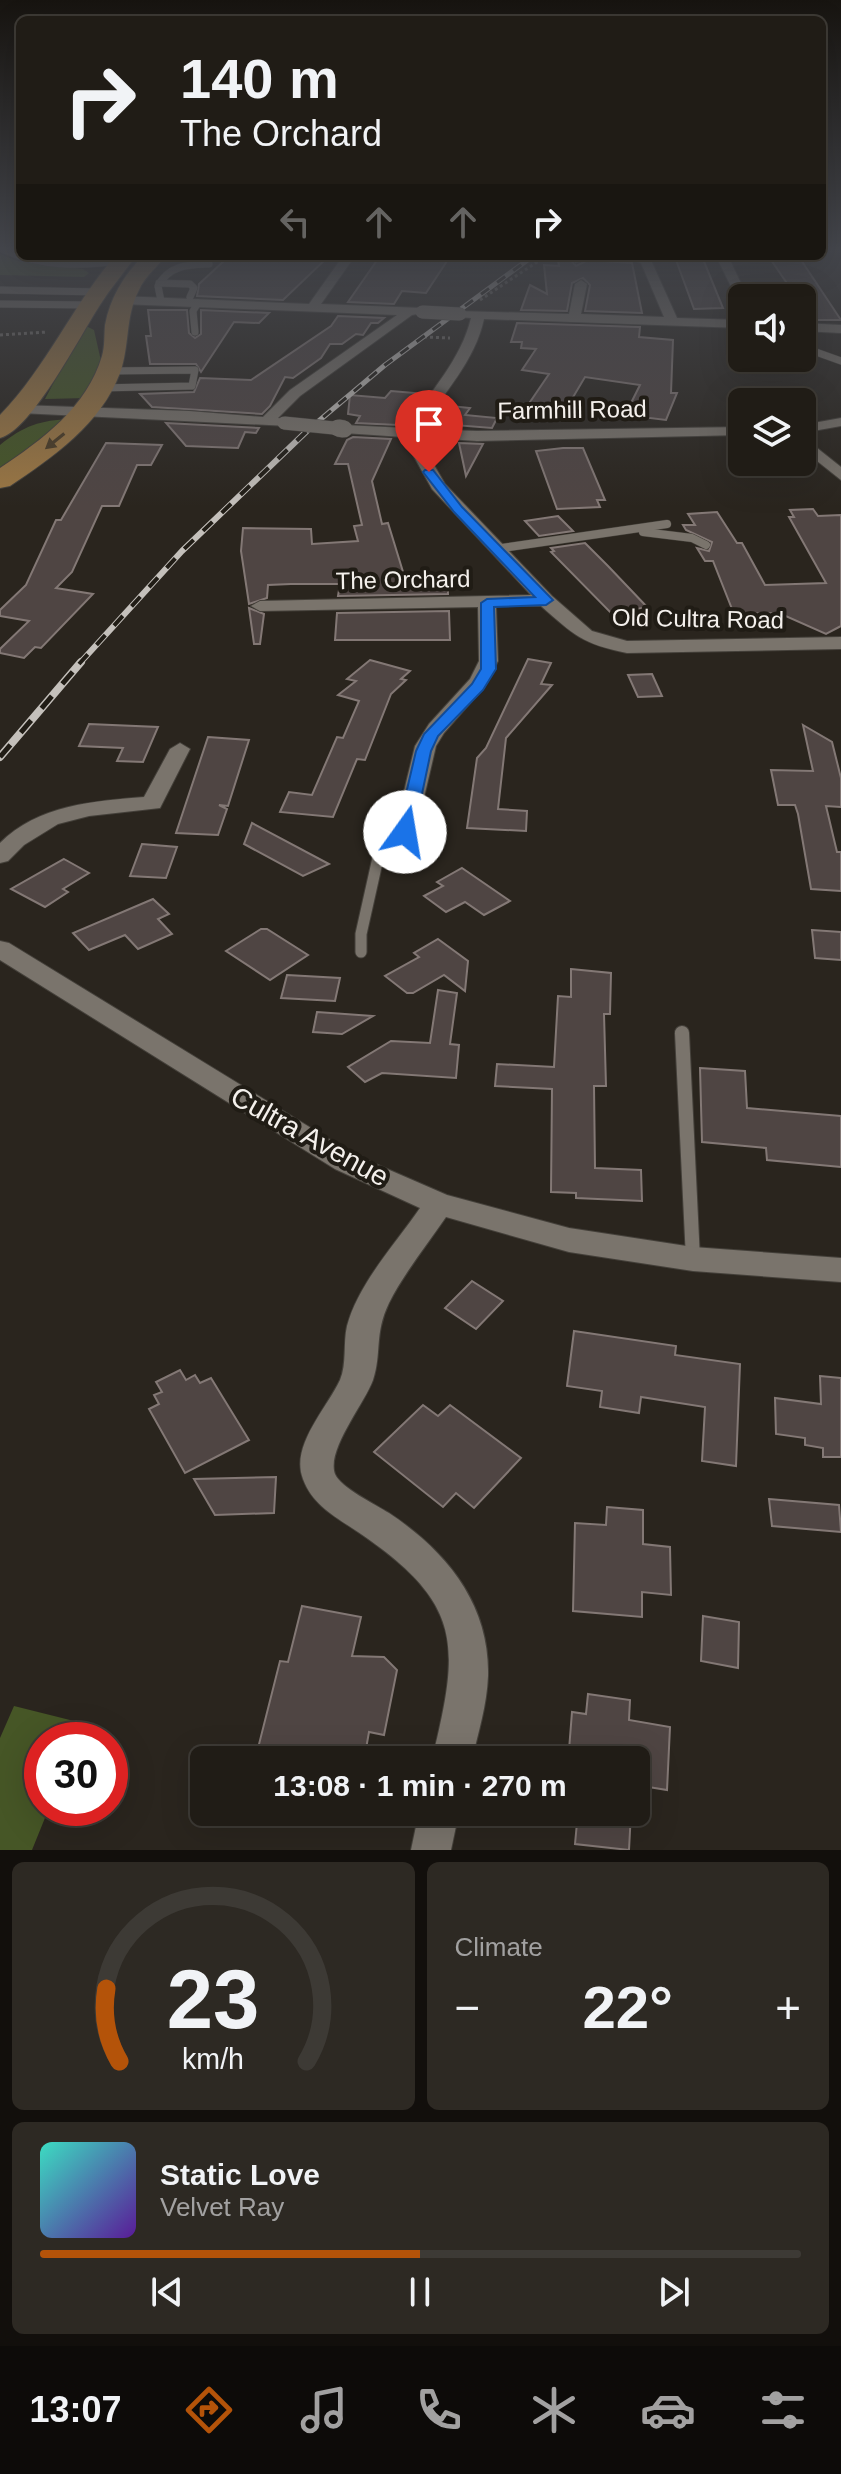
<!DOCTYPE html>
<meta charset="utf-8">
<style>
body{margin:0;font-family:Arial,sans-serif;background:#2d2923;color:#f1f3f6;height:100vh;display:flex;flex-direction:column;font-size:30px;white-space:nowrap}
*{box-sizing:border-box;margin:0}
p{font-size:26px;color:#a2a1a1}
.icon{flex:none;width:44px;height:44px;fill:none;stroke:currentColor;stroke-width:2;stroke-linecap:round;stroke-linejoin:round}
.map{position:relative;height:1850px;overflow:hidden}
.panel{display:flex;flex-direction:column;gap:12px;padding:12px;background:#120f0c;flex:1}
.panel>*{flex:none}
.hud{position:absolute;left:16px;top:16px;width:810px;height:244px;border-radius:12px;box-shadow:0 8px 32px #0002,0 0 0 2px #3d3a35;background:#201c16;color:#f1f3f6;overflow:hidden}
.fabs{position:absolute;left:728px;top:284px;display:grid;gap:16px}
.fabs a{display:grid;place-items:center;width:88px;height:88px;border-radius:12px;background:#201c16;box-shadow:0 8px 32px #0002,0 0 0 2px #3d3a35;font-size:40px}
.speed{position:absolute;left:24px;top:1722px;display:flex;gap:16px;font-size:40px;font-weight:700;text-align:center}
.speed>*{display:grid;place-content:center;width:104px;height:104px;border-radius:50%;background:#201c16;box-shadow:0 8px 32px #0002,0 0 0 2px #3d3a35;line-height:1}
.speed .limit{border:12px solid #d22;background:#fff;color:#111}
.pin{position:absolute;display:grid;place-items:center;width:68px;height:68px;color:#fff;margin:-82px -34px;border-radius:50% 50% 50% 0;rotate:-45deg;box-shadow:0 0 8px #0007}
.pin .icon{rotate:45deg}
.me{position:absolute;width:88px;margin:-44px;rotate:13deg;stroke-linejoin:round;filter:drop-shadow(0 0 6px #0008)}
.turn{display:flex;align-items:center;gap:28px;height:168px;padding:0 32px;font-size:36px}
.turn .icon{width:104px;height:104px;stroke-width:2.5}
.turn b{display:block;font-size:56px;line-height:68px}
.lanes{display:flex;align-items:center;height:76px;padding:0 32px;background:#0003;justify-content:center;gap:40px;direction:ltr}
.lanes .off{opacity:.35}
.big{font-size:60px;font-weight:600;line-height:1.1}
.panel .card{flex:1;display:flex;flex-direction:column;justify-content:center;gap:12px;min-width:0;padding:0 28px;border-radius:12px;background:#2d2923}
.panel .dial{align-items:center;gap:0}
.dial svg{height:208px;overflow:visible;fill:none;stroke:#3d3a35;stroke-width:7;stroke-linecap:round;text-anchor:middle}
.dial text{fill:#f1f3f6;stroke:none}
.song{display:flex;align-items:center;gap:24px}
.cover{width:96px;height:96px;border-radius:12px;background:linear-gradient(135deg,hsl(170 70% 55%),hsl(270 70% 35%))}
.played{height:8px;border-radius:4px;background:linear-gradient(90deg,#b45309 50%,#3d3a35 50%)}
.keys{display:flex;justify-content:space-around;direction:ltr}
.heat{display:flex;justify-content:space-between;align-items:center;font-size:44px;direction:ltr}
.panel .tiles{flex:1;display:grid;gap:12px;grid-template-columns:1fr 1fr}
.card:last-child{grid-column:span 2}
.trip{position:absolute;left:190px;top:1746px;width:460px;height:80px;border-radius:12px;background:#201c16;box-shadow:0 8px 32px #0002,0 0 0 2px #3d3a35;font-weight:600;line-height:80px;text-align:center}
.tab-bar{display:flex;height:128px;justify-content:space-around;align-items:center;background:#0d0b09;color:#a2a1a1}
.tab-bar .icon{width:56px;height:56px}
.tab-bar .current{color:#b45309}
.tab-bar b{font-size:36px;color:#f1f3f6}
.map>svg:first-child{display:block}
</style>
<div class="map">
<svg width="841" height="1850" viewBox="0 0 841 1850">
<rect width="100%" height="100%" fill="#2a251e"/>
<!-- green -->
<g fill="#465626">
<path d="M0,254l17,7 66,8 6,4 -5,4 -84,-2z"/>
<path d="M84,325l10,5 7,31 -13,37 -43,1z"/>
<path d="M70,419l-70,53v-27c23,-19 41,-25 70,-26z"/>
<path d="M14,1706l68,17 -6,17h-34v68h7l-17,42h-32v-112z"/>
</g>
<!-- building -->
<g fill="#4f4543" stroke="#837875" stroke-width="2">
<path d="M243,256h86l-46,44 -86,-4 2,-12 26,-24z"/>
<path d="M380,256l30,1 37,4 -21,32 -24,-2 -8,13 -46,-2z"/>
<path d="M769,257h30l42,63h-39v-22h-5z"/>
<path d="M703,259l20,49 -29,1 -18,-49z"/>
<path d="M558,260h13l5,6 12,-6 44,3 10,50 -57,-2 5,-26 -7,-7 -11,5 -5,28 -46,-1 9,-25 17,9 -3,-29 15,1z"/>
<path d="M148,310h39l2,23 6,5 6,-4v-24l68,3 -10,10 -25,-1 -33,50 -5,-8h-46l-4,-28h5z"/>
<path d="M338,316l46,2 -6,5h-7l-8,12 -7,-1 -14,10h-12l-9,14 -28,20 -8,-1 -15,29 -8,8 -110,-7 -12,-13 54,-2 6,-14 51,2 80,-54z"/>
<path d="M517,323l123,4 -1,10 34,3 -2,53h6l-11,27 -41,-5 15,-30 -55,-8 -19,32 -38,-4 21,-31 -27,-4 14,-21 -15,-1 1,-6h-11z"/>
<path d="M391,391l24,2 -6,8 12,1 -14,19 -7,-1 -2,5 -42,-2 4,-7 -12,-2 2,-19 35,3z"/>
<path d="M441,405l29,3 -5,7 32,3 -5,10 -64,-5z"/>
<path d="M166,423l93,5 -3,5 -11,-1 -7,16 -52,-2z"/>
<path d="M353,437l38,2 -19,42 10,43 6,-1 16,52h43l1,19 -110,2 2,-12h-49l-23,1 -1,13 -18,6 -8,-53 2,-23 68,1 1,15 46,-3 -4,-15 8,-1 -14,-61h-13l12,-24z"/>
<path d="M106,443l56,2 -11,20h-14l-18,41h-17l-30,66 -16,16 37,6 -52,54 -6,-1 -11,11 -24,-5v-4l29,-28 -29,-5v-6l26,-25 30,-65h5z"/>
<path d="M459,443l24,1 -17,32z"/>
<path d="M563,448h20l22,52h-8l3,7 -43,2 -21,-58z"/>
<path d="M813,509l5,7 23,-1v111l-15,8 -47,-21 -45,1 -21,-53h-8l-8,-13 12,3 3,-9 -26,-12 -3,-5h12l-7,-11 29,-2 20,31h5l23,42 61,-2 -37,-66h5l-4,-7z"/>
<path d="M558,516l15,15 -34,5 -14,-15z"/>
<path d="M585,543l23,23 39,41 -35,7 -61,-62 3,-1 -3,-3z"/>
<path d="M249,608l15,6 -4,30h-6z"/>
<path d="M449,611l1,29h-115l2,-27z"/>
<path d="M528,659l23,4 -10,21 11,1 -46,53 -8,71 29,2 -1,20 -59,-3 10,-70 9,-10z"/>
<path d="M370,660l40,11 -9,8 5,1 -15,14 -26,66 -8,-1 -24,58 -53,-5 9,-20 23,3 25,-58 6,1 16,-37 -21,-6 18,-14 -9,-2z"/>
<path d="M652,674l10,22 -24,1 -10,-22z"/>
<path d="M89,724l69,3 -15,35 -26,-1 6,-13 -44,-2z"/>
<path d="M803,725l29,17 9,36v29l-15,-1 11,46h4v39l-30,-2 -13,-75 -3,-9h-17l-7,-35 42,1z"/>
<path d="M208,737l41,3 -21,66 -9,-1 8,4 -9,26 -42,-2z"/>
<path d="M252,823l77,41 -26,12 -59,-32z"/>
<path d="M142,844l35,3 -11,31 -36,-2z"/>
<path d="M64,859l25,14 -26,16 5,3 -23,15 -34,-18z"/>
<path d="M462,868l48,33 -26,14 -19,-13 -19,10 -22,-16 19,-10 -6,-4z"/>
<path d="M153,899l16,15 -11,5 14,15 -34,15 -13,-14 -36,15 -16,-17z"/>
<path d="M261,929h6l41,26 -38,25 -44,-29z"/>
<path d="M812,930l29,2v28l-26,-2z"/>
<path d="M438,939l30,22 -3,30 -21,-16 -31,18h-6l-22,-17 34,-19 -5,-4z"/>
<path d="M571,969l40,4 -1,41h-6l2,72h-12l1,82 46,2 1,31 -66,-3v-5l-25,-1 1,-103 -57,-3 2,-22 57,3 4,-71 13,1z"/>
<path d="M287,975l53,3 -5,23 -54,-3z"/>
<path d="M438,990l19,3 -7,51 9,1 -3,33 -74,-5 -17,9 -17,-15 43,-26 39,2z"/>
<path d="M317,1012l56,4 -31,18 -29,-2z"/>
<path d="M700,1068l45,3 2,37 94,8v51l-74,-7 -1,-12 -64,-6z"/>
<path d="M472,1281l31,20 -27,28 -31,-21z"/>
<path d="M574,1331l102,15 -1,9 65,9 -4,102 -34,-5 3,-54 -64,-10 -2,16 -39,-6 2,-16 -35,-5z"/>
<path d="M180,1370l6,10 9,-5 5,8 11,-5 38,62 -64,33 -36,-64 10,-5 -5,-9 8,-3 -6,-10z"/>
<path d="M820,1376l21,2v79h-18v-9l-18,-3v-7l-29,-4 -1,-36 46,6z"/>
<path d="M423,1405l15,11 12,-11 71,53 -47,50 -18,-15 -13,14 -69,-55z"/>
<path d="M276,1477l-2,36 -59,2 -21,-36z"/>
<path d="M769,1499l70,6 2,27 -69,-6z"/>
<path d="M607,1507l36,3v34l27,3 1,48 -29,-3v25l-69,-6 2,-88 31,2z"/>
<path d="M302,1606l59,11 -9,39 32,1 13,13 -13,65 -15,-3 -5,28h-109l25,-99 8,1z"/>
<path d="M703,1616l36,6 -1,46 -37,-7z"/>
<path d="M588,1694l42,6 -1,20 41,7 -3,63 -31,-5v-25h-54v-8l-13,-2 3,-38 14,2z"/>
<path d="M578,1812h53l-2,38 -54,-6z"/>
</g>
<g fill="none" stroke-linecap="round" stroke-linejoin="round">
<defs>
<g id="service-far3">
<path d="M0,248c40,19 80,19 123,12"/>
<path d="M159,283l31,1 4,4 -4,9"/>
<path d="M0,290l98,2"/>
<path d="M161,301l-3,-15c11,-21 30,-21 51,-22"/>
<path d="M0,304l90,1"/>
<path d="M195,332l-2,-21 5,-8"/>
<path d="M802,347l39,14"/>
<path d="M99,388l93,-2 3,-16 -87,1"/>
</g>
<g id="service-far2">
<path d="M643,532l49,6 14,7"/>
<path d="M495,549l172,-25"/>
</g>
<path id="service-far1" d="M361,952v-18l19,-85 25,-17"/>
<path id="service" d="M682,1033l11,226"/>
<g id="minor">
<path d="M343,256h12l-34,48 101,4 6,4 -16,3 -112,81 -22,22 11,2v6l-269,-13 -7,-4 7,-4 169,6 74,6 27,-27 107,-75 -276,-11 -6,-4 6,-4 188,8z"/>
<path d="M573,256h12v4l-10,3z"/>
<path d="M622,256l28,2 27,60 65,2v8l-258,-9c-9,42 -40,74 -64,110l57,2 265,-4v8l-265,6 -59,-4 27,47 107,112 40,35 35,10 214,-4v12l-214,4c-45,-9 -53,-18 -86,-47h-45l2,55 -13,25 -41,47 -8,13 -20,86 -3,5h-16l-3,-5 21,-86 14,-22 41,-45 9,-18 -1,-54 -218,4 -9,-5 9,-5 271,-6 -99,-106 -29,-52 -59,-4 -7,-4 7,-4 62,3c24,-36 55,-68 65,-110l-13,-1v-6l111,3 6,-30 6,-4 6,4 -6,30 83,3 -23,-54z"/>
<path d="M716,256h12l20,42 -10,3z"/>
<path d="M802,323l39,2v8l-39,-2z"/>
<path d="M841,418v8l-39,7v-8z"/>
<path d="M802,436l39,31v13l-39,-31z"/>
<path d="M180,743l10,6 -30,59 -71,8 -31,8 -34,21 -16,16 -8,2v-20c38,-38 94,-42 144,-46l26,-48z"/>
<path d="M0,941l9,2 346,212 92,40 122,33 124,19 148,11v24l-148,-11 -124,-19 -123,-35c-19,28 -42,56 -57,86 -15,31 -7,50 -16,77 -8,23 -47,70 -38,94 5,13 41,31 54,39 57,38 101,91 99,163 -1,29 -10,57 -16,84h-40c28,-116 32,-156 -74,-228 -22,-15 -45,-26 -55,-53 -13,-33 24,-71 37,-99 7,-16 3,-37 7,-54 11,-42 49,-83 73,-118l-85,-39 -335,-209z"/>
<path d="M419,1812h40l-8,38h-40z"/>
</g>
<g id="trunk">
<path d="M115,256h16l2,4c-11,15 -23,29 -33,45 -19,29 -68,125 -100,133v-23c46,-47 72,-109 115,-159z"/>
<path d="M143,256h22c-8,12 -20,20 -26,34 -14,26 -9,56 -19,83 -19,51 -67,84 -110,113l-10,2v-20c42,-28 87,-61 102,-112 3,-10 2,-21 3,-31 5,-27 19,-50 38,-69z"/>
</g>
</defs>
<!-- service-far3 casing -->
<use href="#service-far3" stroke="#44403a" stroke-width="8"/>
<!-- service-far2 casing -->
<use href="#service-far2" stroke="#44403a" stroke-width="9"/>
<!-- service-far1 casing -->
<use href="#service-far1" stroke="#44403a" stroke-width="13"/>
<!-- service casing -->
<use href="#service" stroke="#44403a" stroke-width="16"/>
<!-- minor casing -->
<use href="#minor" stroke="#44403a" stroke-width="2"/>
<!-- trunk casing -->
<use href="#trunk" stroke="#44403a" stroke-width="2"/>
<!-- path -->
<g stroke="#77726d" stroke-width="3" stroke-dasharray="3 3" stroke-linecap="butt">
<path d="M480,300l66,-44"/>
<path d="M0,335l47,-3"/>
<path d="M424,337l26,1"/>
</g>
<!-- service-far3 -->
<use href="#service-far3" stroke="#7a746c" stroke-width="7"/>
<!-- service-far2 -->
<use href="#service-far2" stroke="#7a746c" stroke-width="8"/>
<!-- service-far1 -->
<use href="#service-far1" stroke="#7a746c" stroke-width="11"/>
<!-- service -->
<use href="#service" stroke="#7a746c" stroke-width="14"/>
<!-- minor -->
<use href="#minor" fill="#7a746c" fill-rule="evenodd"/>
<!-- trunk -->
<use href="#trunk" fill="#9c7743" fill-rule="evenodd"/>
<defs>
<path id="rail-far2" d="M308,430l77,-65 148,-109"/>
<path id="rail-far1" d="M79,664l103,-113 128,-123"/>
<path id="rail" d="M0,757l81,-95"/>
</defs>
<!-- rail-far2 casing -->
<use href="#rail-far2" stroke="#c4c0bb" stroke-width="5"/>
<!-- rail-far1 casing -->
<use href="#rail-far1" stroke="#c4c0bb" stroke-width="6"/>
<!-- rail casing -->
<use href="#rail" stroke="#c4c0bb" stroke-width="8"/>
<!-- rail-far2 -->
<use href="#rail-far2" stroke="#201c15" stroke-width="3" stroke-dasharray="10" stroke-linecap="butt"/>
<!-- rail-far1 -->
<use href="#rail-far1" stroke="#201c15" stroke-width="4" stroke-dasharray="13" stroke-linecap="butt"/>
<!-- rail -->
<use href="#rail" stroke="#201c15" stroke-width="5" stroke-dasharray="16" stroke-linecap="butt"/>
<defs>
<g id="minor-bridge-far1">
<path d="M422,312l38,2"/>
<path d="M284,423l60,6"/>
</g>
<path id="minor-bridge" d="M338,428l6,1"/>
</defs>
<!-- minor-bridge-far1 casing -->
<use href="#minor-bridge-far1" stroke="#44403a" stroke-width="14" stroke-linecap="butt"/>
<!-- minor-bridge casing -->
<use href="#minor-bridge" stroke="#44403a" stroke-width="18" stroke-linecap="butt"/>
<!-- minor-bridge-far1 -->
<use href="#minor-bridge-far1" stroke="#7a746c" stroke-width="13"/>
<!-- minor-bridge -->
<use href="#minor-bridge" stroke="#7a746c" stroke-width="17"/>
</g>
<!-- one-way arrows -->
<defs><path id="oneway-solid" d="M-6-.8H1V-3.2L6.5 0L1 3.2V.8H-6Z" transform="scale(2)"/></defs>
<use fill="#4b3c25" href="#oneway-solid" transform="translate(55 441) rotate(141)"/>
<!-- sky -->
<linearGradient id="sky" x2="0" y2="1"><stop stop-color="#171410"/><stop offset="0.49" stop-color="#44464c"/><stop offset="1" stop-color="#44464c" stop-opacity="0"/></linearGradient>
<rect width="841" height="507" fill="url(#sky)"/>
<!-- route -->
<path fill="#1a73e8" stroke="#114b97" stroke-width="2" d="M425,470h8l29,37 91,93 -7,5 -52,2 2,62 -13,21 -45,46 -7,15 -17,81 -9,5 -8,-5 19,-81 8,-17 48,-50 9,-15v-66l6,-4 48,-2 -81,-85 -31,-40z"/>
<g text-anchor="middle" stroke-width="8" stroke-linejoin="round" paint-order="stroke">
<!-- far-street labels -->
<g font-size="24" fill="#f4f0ec" stroke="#201c15">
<text transform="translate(572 410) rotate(-1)" y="8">Farmhill Road</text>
<text transform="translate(403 580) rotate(-1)" y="8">The Orchard</text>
<text transform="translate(698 619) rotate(1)" y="8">Old Cultra Road</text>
</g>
<!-- street labels -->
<g font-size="28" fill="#f4f0ec" stroke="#201c15">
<text transform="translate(310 1136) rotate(29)" y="10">Cultra Avenue</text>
</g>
</g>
</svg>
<div class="fabs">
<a><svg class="icon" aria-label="sound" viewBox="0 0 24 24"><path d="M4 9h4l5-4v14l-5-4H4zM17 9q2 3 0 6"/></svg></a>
<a><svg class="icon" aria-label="layers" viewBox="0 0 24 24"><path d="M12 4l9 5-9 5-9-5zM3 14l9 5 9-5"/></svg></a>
</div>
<div class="speed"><div class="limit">30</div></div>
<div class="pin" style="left:429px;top:472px;background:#d93025"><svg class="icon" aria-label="arrive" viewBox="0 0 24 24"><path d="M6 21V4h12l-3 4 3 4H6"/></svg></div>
<svg class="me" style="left:405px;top:832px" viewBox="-20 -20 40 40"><circle r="19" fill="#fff"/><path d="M0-13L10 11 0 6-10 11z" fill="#1a73e8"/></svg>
<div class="trip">13:08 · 1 min · 270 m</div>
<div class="hud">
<div class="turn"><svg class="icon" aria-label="right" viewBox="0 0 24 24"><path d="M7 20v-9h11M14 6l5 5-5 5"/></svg><div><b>140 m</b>The Orchard</div></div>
<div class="lanes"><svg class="icon off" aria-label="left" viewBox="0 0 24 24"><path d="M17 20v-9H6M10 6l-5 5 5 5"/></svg><svg class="icon off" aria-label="ahead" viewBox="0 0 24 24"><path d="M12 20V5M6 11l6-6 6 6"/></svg><svg class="icon off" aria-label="ahead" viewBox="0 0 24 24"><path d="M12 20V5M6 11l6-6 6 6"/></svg><svg class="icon" aria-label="right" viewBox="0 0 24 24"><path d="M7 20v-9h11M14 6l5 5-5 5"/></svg></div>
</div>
</div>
<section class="panel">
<div class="tiles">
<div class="card dial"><svg viewBox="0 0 100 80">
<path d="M14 69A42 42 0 1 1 86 69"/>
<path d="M14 69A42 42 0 0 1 9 41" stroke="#b45309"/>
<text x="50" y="56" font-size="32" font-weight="700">23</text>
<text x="50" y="72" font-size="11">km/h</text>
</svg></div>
<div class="card"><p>Climate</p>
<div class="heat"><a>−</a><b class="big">22°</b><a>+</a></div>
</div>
<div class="card">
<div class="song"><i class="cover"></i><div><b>Static Love</b><p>Velvet Ray</p></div></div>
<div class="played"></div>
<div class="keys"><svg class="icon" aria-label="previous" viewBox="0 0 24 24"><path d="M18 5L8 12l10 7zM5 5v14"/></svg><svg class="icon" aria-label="pause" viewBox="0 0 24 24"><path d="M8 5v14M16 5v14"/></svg><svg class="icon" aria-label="next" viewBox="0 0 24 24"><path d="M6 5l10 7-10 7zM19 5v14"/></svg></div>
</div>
</div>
</section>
<nav class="tab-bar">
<b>13:07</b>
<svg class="icon current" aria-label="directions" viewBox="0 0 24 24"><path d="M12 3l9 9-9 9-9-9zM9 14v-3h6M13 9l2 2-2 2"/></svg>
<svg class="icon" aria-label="music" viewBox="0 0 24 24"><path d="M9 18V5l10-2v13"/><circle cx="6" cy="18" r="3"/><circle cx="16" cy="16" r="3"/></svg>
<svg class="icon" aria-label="phone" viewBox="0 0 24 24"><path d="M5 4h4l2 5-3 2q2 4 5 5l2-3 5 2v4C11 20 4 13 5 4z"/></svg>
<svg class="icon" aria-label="climate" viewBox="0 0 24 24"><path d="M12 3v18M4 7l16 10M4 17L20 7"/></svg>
<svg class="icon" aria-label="car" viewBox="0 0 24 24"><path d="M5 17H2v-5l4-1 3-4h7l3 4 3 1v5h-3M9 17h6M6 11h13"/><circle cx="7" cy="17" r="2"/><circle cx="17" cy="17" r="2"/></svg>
<svg class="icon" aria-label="filters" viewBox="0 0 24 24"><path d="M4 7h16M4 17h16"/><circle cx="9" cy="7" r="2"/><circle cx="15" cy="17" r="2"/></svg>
</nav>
